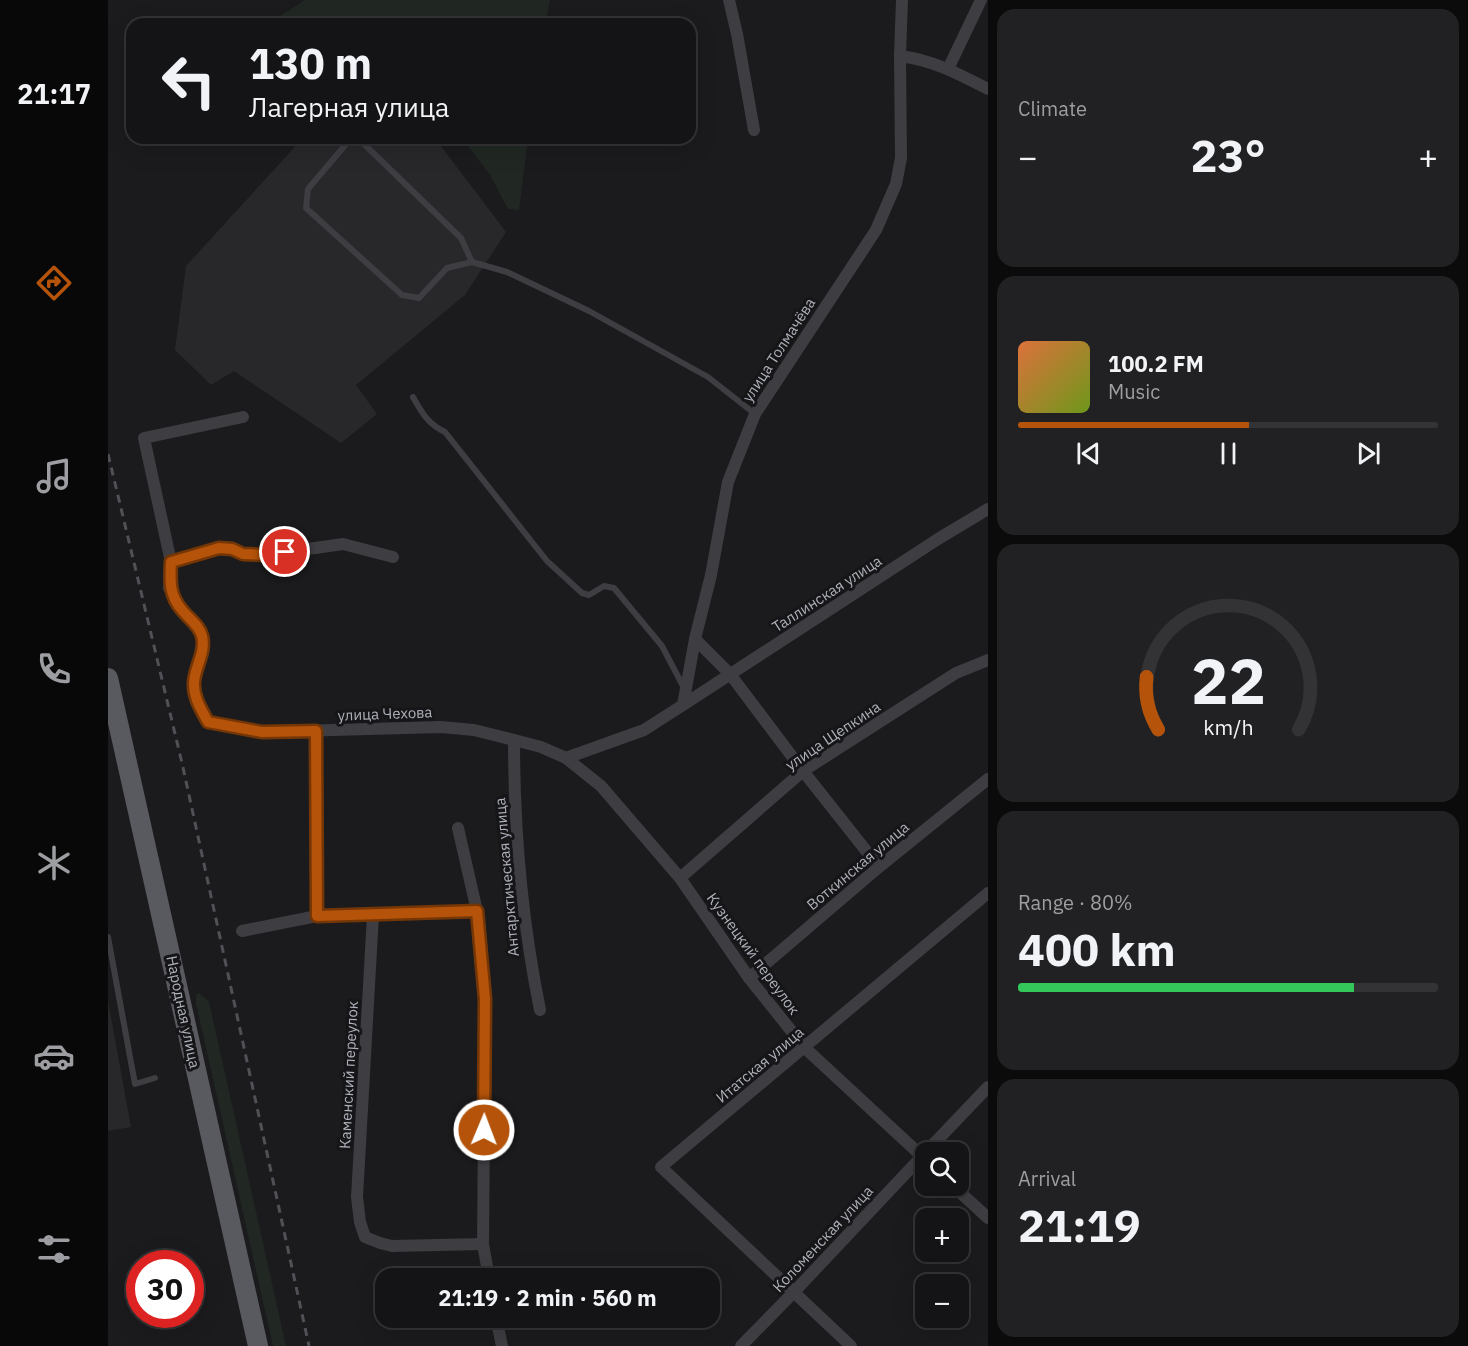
<!DOCTYPE html>
<meta charset="utf-8">
<style>
body{margin:0;font-family:"IBM Plex Sans",sans-serif;background:#212123;color:#f1f3f6;height:100vh;display:flex;flex-direction:column;font-size:22px;white-space:nowrap}
*{box-sizing:border-box;margin:0}
p{font-size:20px;color:#9d9ea1}
.icon{flex:none;width:33px;height:33px;fill:none;stroke:currentColor;stroke-width:2;stroke-linecap:round;stroke-linejoin:round}
.map{position:relative;flex:1;overflow:hidden}
.sheet{display:flex;flex-direction:column;gap:9px;padding:9px;background:#0b0b0c;width:480px}
.sheet>*{flex:none}
.hud{position:absolute;left:18px;top:18px;width:570px;height:126px;border-radius:18px;box-shadow:0 6px 24px #0002,0 0 0 2px #333335;background:#141416;color:#f1f3f6;overflow:hidden}
.controls{position:absolute;left:807px;top:1142px;display:grid;gap:12px}
.controls a{display:grid;place-items:center;width:54px;height:54px;border-radius:12px;background:#141416;box-shadow:0 6px 24px #0002,0 0 0 2px #333335;font-size:30px}
.speed{position:absolute;left:18px;top:1250px;display:flex;gap:12px;font-size:30px;font-weight:700;text-align:center}
.speed>*{display:grid;place-content:center;width:78px;height:78px;border-radius:50%;background:#141416;box-shadow:0 6px 24px #0002,0 0 0 2px #333335;line-height:1}
.speed .limit{border:9px solid #d22;background:#fff;color:#111}
.pin{position:absolute;display:grid;place-items:center;width:51px;height:51px;color:#fff;margin:-26px;border:3px solid #fff;border-radius:50%;box-shadow:0 2px 6px #0007}
.me{position:absolute;width:66px;margin:-33px;rotate:1deg;stroke-linejoin:round;filter:drop-shadow(0 0 4px #0008)}
.turn{display:flex;align-items:center;gap:21px;height:126px;padding:0 24px;font-size:27px}
.turn .icon{width:78px;height:78px;stroke-width:2.5}
.turn b{display:block;font-size:42px;line-height:51px}
.big{font-size:45px;font-weight:700;line-height:1.1}
.sheet .card{flex:1;display:flex;flex-direction:column;justify-content:center;gap:9px;min-width:0;padding:0 21px;border-radius:18px;background:#212123}
.sheet .dial{align-items:center;gap:0}
.dial svg{height:156px;overflow:visible;fill:none;stroke:#333335;stroke-width:7;stroke-linecap:round;text-anchor:middle}
.dial text{fill:#f1f3f6;stroke:none}
.song{display:flex;align-items:center;gap:18px}
.cover{width:72px;height:72px;border-radius:9px;background:linear-gradient(135deg,hsl(20 70% 55%),hsl(80 70% 35%))}
.played{height:6px;border-radius:3px;background:linear-gradient(90deg,#b45309 55%,#333335 55%)}
.keys{display:flex;justify-content:space-around;direction:ltr}
.heat{display:flex;justify-content:space-between;align-items:center;font-size:33px;direction:ltr}
.charge{height:9px;border-radius:4px;background:linear-gradient(90deg,#34c759 80%,#333335 0)}
.trip{position:absolute;left:267px;top:1268px;width:345px;height:60px;border-radius:18px;background:#141416;box-shadow:0 6px 24px #0002,0 0 0 2px #333335;font-weight:700;line-height:60px;text-align:center}
main{display:flex;flex:1;min-height:0}
.tabs{display:flex;flex-direction:column;width:108px;justify-content:space-around;align-items:center;background:#080809;color:#9d9ea1}
.tabs .icon{width:42px;height:42px}
.tabs .selected{color:#b45309}
.tabs b{font-size:27px;color:#f1f3f6}
.map>svg:first-child{display:block}
</style>
<main>
<nav class="tabs">
<b>21:17</b>
<svg class="icon selected" aria-label="directions" viewBox="0 0 24 24"><path d="M12 3l9 9-9 9-9-9zM9 14v-3h6M13 9l2 2-2 2"/></svg>
<svg class="icon" aria-label="music" viewBox="0 0 24 24"><path d="M9 18V5l10-2v13"/><circle cx="6" cy="18" r="3"/><circle cx="16" cy="16" r="3"/></svg>
<svg class="icon" aria-label="phone" viewBox="0 0 24 24"><path d="M5 4h4l2 5-3 2q2 4 5 5l2-3 5 2v4C11 20 4 13 5 4z"/></svg>
<svg class="icon" aria-label="climate" viewBox="0 0 24 24"><path d="M12 3v18M4 7l16 10M4 17L20 7"/></svg>
<svg class="icon" aria-label="car" viewBox="0 0 24 24"><path d="M5 17H2v-5l4-1 3-4h7l3 4 3 1v5h-3M9 17h6M6 11h13"/><circle cx="7" cy="17" r="2"/><circle cx="17" cy="17" r="2"/></svg>
<svg class="icon" aria-label="filters" viewBox="0 0 24 24"><path d="M4 7h16M4 17h16"/><circle cx="9" cy="7" r="2"/><circle cx="15" cy="17" r="2"/></svg>
</nav>
<div class="map">
<svg width="880" height="1346" viewBox="0 0 880 1346">
<rect width="100%" height="100%" fill="#1b1b1d"/>
<!-- built -->
<g fill="#28272a">
<path d="M195,138h132l71,94 -41,63 -109,90 21,29 -36,29 -107,-72 -23,14 -36,-35 11,-84z"/>
<path d="M0,1001l23,126 -23,4z"/>
</g>
<!-- green -->
<g fill="#212823">
<path d="M197,0h245l-5,24h-277z"/>
<path d="M354,138h66l-9,72 -11,-1 -18,-34z"/>
<path d="M91,993l10,9 77,344h-13l-77,-343v-8z"/>
</g>
<g fill="none" stroke-linecap="round" stroke-linejoin="round">
<!-- service -->
<g stroke="#3d3d42" stroke-width="6">
<path d="M364,262l-11,-24 -97,-94 -8,-4 -9,3 -39,46 -2,19 96,87 17,3 28,-30 25,-6 35,10 82,39 119,66 47,37"/>
<path d="M305,397c9,16 15,27 32,35l102,129 35,32 7,2 15,-9 10,2 48,58 22,42"/>
<path d="M0,937l27,147 20,-6"/>
</g>
<!-- minor -->
<g stroke="#3d3d42" stroke-width="12">
<path d="M621,0l8,34 17,96"/>
<path d="M792,56c33,4 59,18 88,33"/>
<path d="M840,69l33,-69"/>
<path d="M135,417l-99,21 27,124 -2,26 13,22 11,10 9,16v16l-8,30 2,20 12,20 54,10 179,-5 33,3 40,10 27,7 25,11 35,28 79,92 69,100 56,70 121,112"/>
<path d="M63,562l49,-14 12,1 11,5 23,1 77,-11 50,13"/>
<path d="M587,639l35,35 73,97 76,96"/>
<path d="M575,705l255,-166 50,-30"/>
<path d="M208,731l1,185"/>
<path d="M406,740c0,90 8,181 26,270"/>
<path d="M458,758l78,-28 39,-25 12,-66 16,-64 17,-93 27,-68 121,-184 20,-46 5,-26 -1,-102 2,-56"/>
<path d="M350,828l19,83 8,88 -2,245 6,34"/>
<path d="M572,878l123,-107 153,-98 32,-13"/>
<path d="M265,915l-16,282 3,25 5,15 15,6 12,3 91,-2"/>
<path d="M134,931l75,-15 160,-5"/>
<path d="M641,978l130,-111 109,-88"/>
<path d="M818,1152l62,-65"/>
<path d="M844,1185l36,33"/>
<path d="M388,1317l6,29"/>
<path d="M633,1346l52,-53 133,-141"/>
<path d="M743,1346l-190,-179 327,-274"/>
</g>
<!-- primary -->
<path stroke="#595960" stroke-width="20" d="M0,678l150,668"/>
<!-- rail -->
<path stroke="#505056" stroke-width="3" stroke-dasharray="8 6" stroke-linecap="butt" d="M0,454l74,309 127,583"/>
</g>
<g fill="none" stroke-linecap="round" stroke-linejoin="round">
<defs>
<path id="route" d="M177,552l-19,3 -23,-1 -11,-5 -13,-1 -48,14c-1,19 -2,33 11,48 7,9 17,15 20,26 4,16 -7,31 -8,46 -1,15 7,27 14,40l54,10 54,-1 1,185 160,-5 8,88 -1,131"/>
</defs>
<!-- route casing -->
<use href="#route" stroke="#753606" stroke-width="15"/>
<!-- route -->
<use href="#route" stroke="#b45309" stroke-width="10"/>
</g>
<g text-anchor="middle" stroke-width="6" stroke-linejoin="round" paint-order="stroke">
<!-- street labels -->
<g font-size="15" fill="#afb1bb" stroke="#161618">
<text transform="translate(671 350) rotate(-57)" y="5">улица Толмачёва</text>
<text transform="translate(719 594) rotate(-33)" y="5">Таллинская улица</text>
<text transform="translate(277 714) rotate(-2)" y="5">улица Чехова</text>
<text transform="translate(725 736) rotate(-34)" y="5">улица Щепкина</text>
<text transform="translate(750 866) rotate(-40)" y="5">Воткинская улица</text>
<text transform="translate(399 877) rotate(-95)" y="5">Антарктическая улица</text>
<text transform="translate(645 954) rotate(54)" y="5">Кузнецкий переулок</text>
<text transform="translate(75 1012) rotate(78)" y="5">Народная улица</text>
<text transform="translate(652 1065) rotate(-40)" y="5">Итатская улица</text>
<text transform="translate(241 1075) rotate(-87)" y="5">Каменский переулок</text>
<text transform="translate(715 1239) rotate(-47)" y="5">Коломенская улица</text>
</g>
</g>
</svg>
<div class="controls">
<a><svg class="icon" aria-label="search" viewBox="0 0 24 24"><circle cx="10" cy="10" r="6"/><path d="M15 15l6 6"/></svg></a>
<a>+</a>
<a>−</a>
</div>
<div class="speed"><div class="limit">30</div></div>
<div class="pin" style="left:177px;top:552px;background:#d93025"><svg class="icon" aria-label="arrive" viewBox="0 0 24 24"><path d="M6 21V4h12l-3 4 3 4H6"/></svg></div>
<svg class="me" style="left:376px;top:1130px" viewBox="-20 -20 40 40"><circle r="17" fill="#b45309" stroke="#fff" stroke-width="3"/><path d="M0-11L8 9 0 5-8 9z" fill="#fff"/></svg>
<div class="trip">21:19 · 2 min · 560 m</div>
<div class="hud">
<div class="turn"><svg class="icon" aria-label="left" viewBox="0 0 24 24"><path d="M17 20v-9H6M10 6l-5 5 5 5"/></svg><div><b>130 m</b>Лагерная улица</div></div>
</div>
</div>
<section class="sheet">
<div class="card"><p>Climate</p>
<div class="heat"><a>−</a><b class="big">23°</b><a>+</a></div>
</div>
<div class="card">
<div class="song"><i class="cover"></i><div><b>100.2 FM</b><p>Music</p></div></div>
<div class="played"></div>
<div class="keys"><svg class="icon" aria-label="previous" viewBox="0 0 24 24"><path d="M18 5L8 12l10 7zM5 5v14"/></svg><svg class="icon" aria-label="pause" viewBox="0 0 24 24"><path d="M8 5v14M16 5v14"/></svg><svg class="icon" aria-label="next" viewBox="0 0 24 24"><path d="M6 5l10 7-10 7zM19 5v14"/></svg></div>
</div>
<div class="card dial"><svg viewBox="0 0 100 80">
<path d="M14 69A42 42 0 1 1 86 69"/>
<path d="M14 69A42 42 0 0 1 8 42" stroke="#b45309"/>
<text x="50" y="56" font-size="32" font-weight="700">22</text>
<text x="50" y="72" font-size="11">km/h</text>
</svg></div>
<div class="card"><p>Range · 80%</p><b class="big">400 km</b><div class="charge"></div></div>
<div class="card"><p>Arrival</p><b class="big">21:19</b></div>
</section>
</main>
